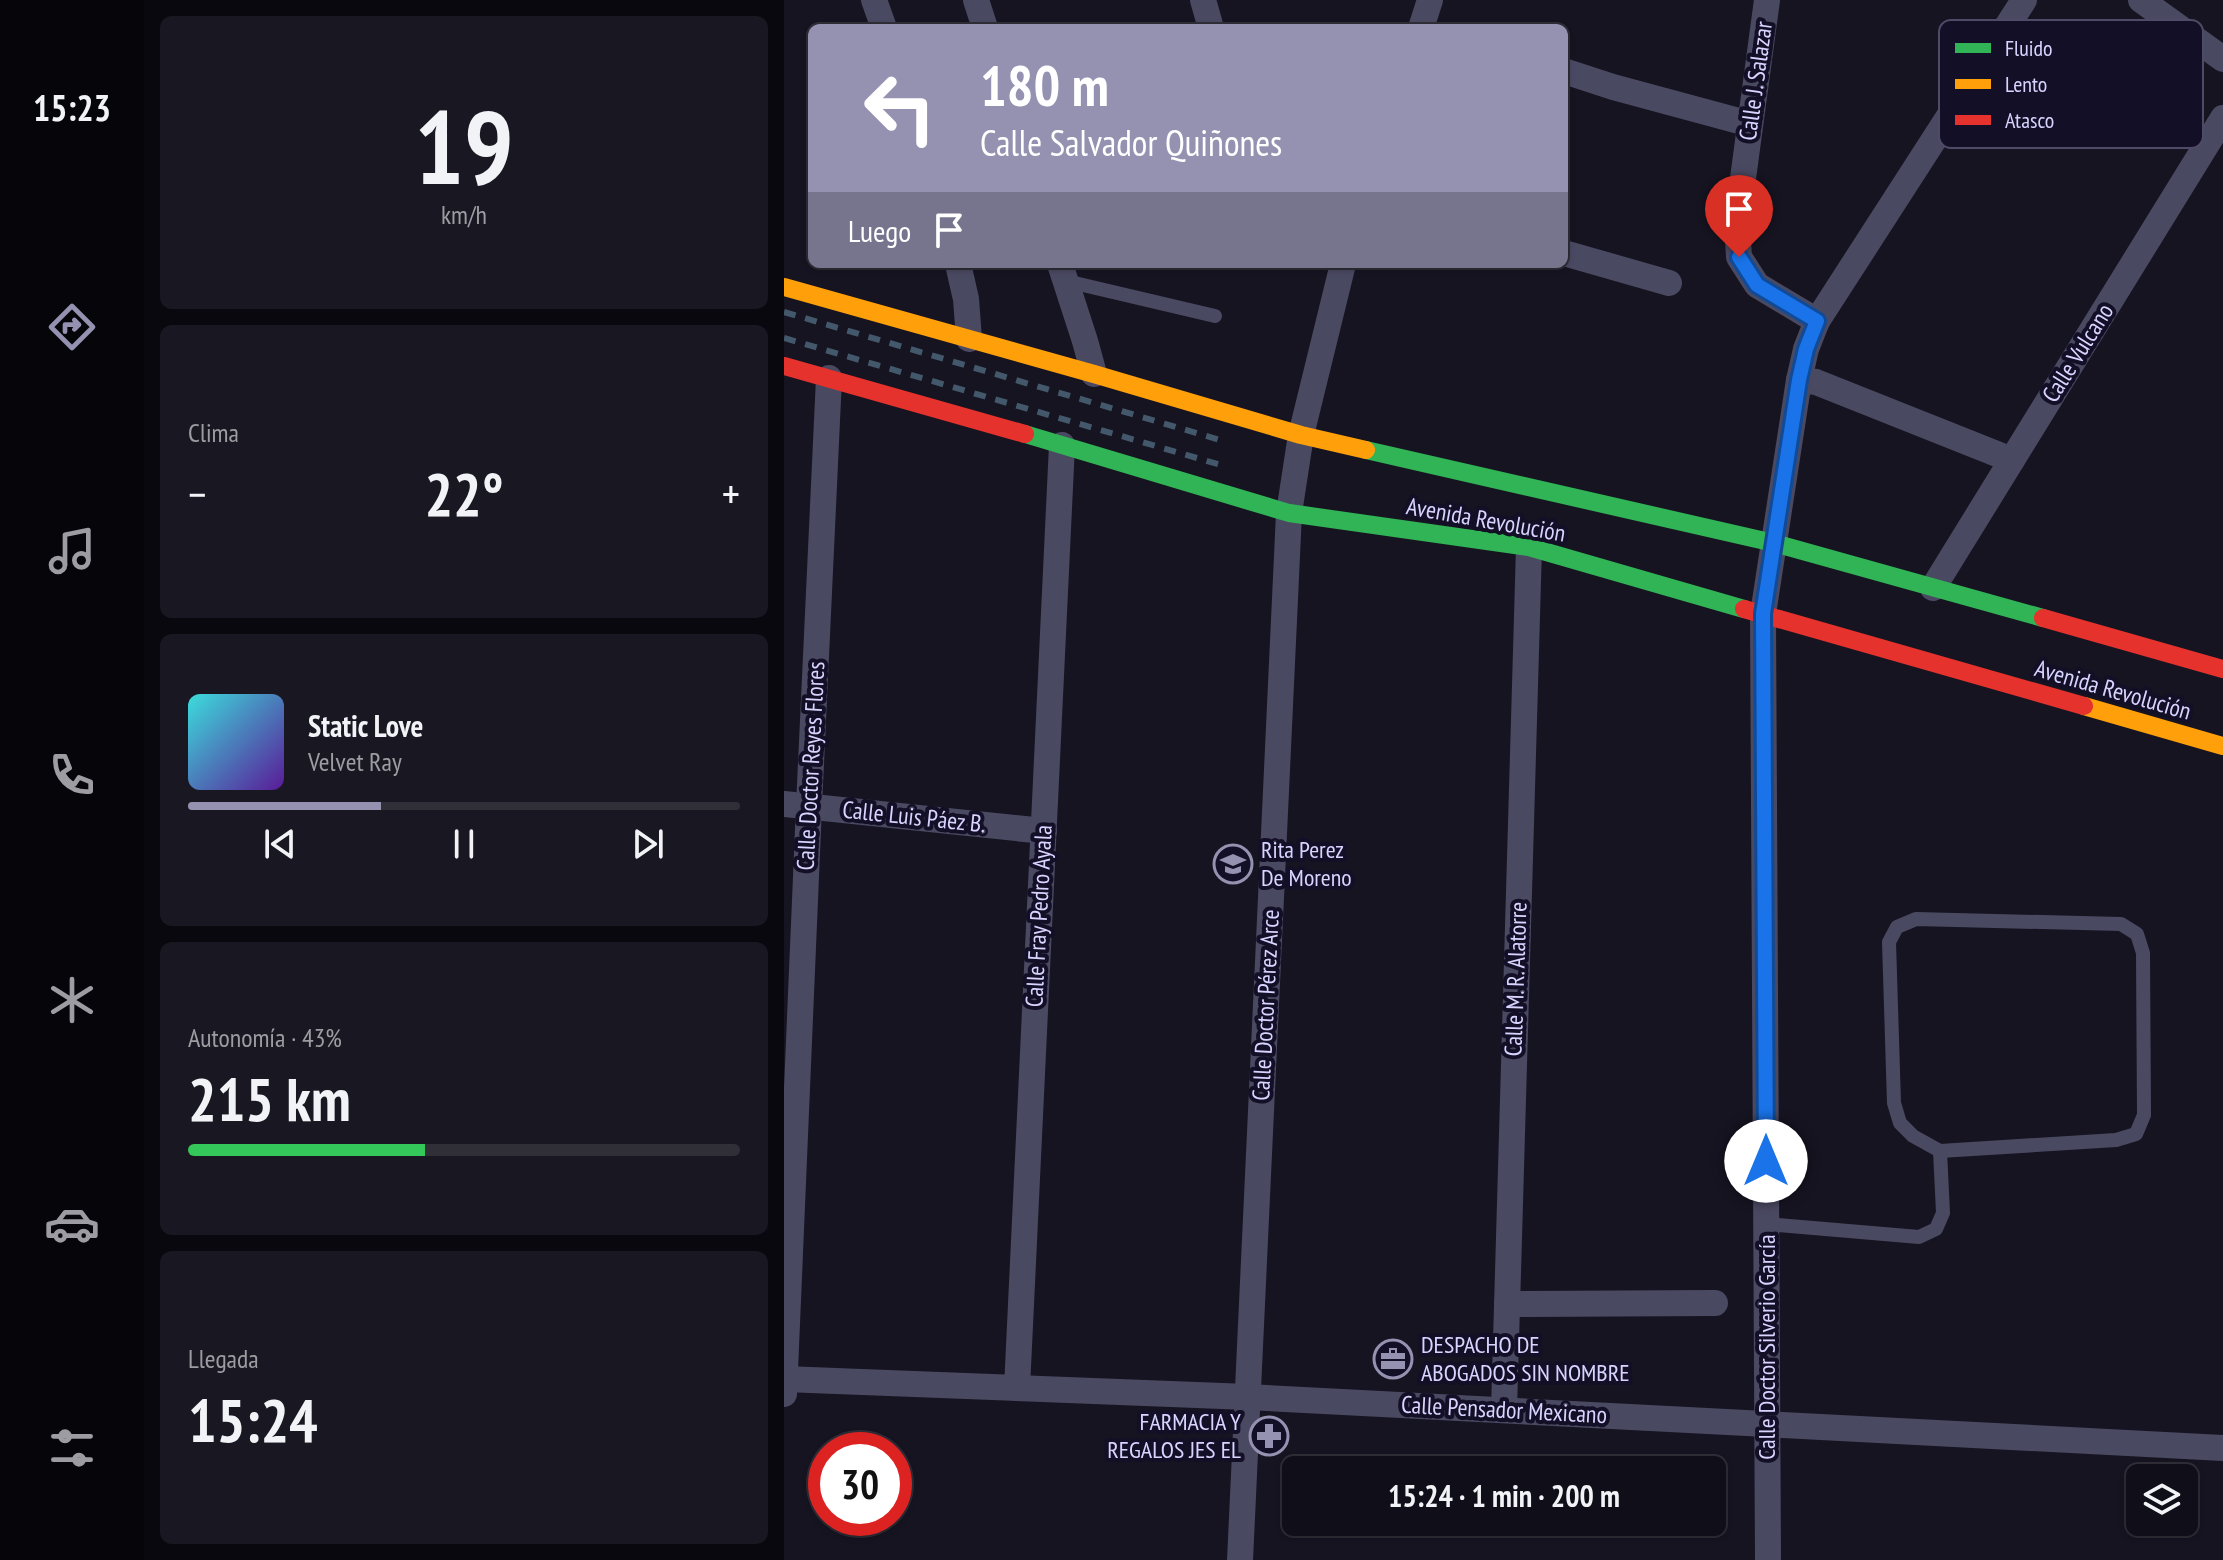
<!DOCTYPE html>
<html lang="es">
<meta charset="utf-8">
<style>
body{margin:0;font-family:"PT Sans Narrow",sans-serif;background:#191822;color:#f1f3f6;height:100vh;display:flex;flex-direction:column;font-size:30px;white-space:nowrap}
*{box-sizing:border-box;margin:0}
p{font-size:26px;color:#9c9ca2}
.icon{flex:none;width:44px;height:44px;fill:none;stroke:currentColor;stroke-width:2;stroke-linecap:round;stroke-linejoin:round}
.map{position:relative;flex:1;overflow:hidden}
.drawer{display:flex;flex-direction:column;gap:16px;padding:16px;background:#09080e;width:640px}
.drawer>*{flex:none}
.banner{position:absolute;left:24px;top:24px;width:760px;height:244px;border-radius:12px;box-shadow:0 2px 6px #0004,0 0 0 2px #302f38;background:#9591b1;color:#fff;overflow:hidden}
.fabs{position:absolute;left:1342px;top:1464px;display:grid;gap:16px}
.fabs a{display:grid;place-items:center;width:72px;height:72px;border-radius:12px;background:#100f19;box-shadow:0 2px 6px #0004,0 0 0 2px #302f38;font-size:40px}
.speed{position:absolute;left:24px;top:1432px;display:flex;gap:16px;font-size:40px;font-weight:700;text-align:center}
.speed>*{display:grid;place-content:center;width:104px;height:104px;border-radius:50%;background:#100f19;box-shadow:0 2px 6px #0004,0 0 0 2px #302f38;line-height:1}
.speed .limit{border:12px solid #d22;background:#fff;color:#111}
.pin{position:absolute;display:grid;place-items:center;width:68px;height:68px;color:#fff;margin:-82px -34px;border-radius:50% 50% 50% 0;rotate:-45deg;box-shadow:0 0 8px #0007}
.pin .icon{rotate:45deg}
.me{position:absolute;width:88px;margin:-44px;rotate:0deg;stroke-linejoin:round;filter:drop-shadow(0 0 6px #0008)}
.turn{display:flex;align-items:center;gap:28px;height:168px;padding:0 40px;font-size:36px}
.turn .icon{width:104px;height:104px;stroke-width:2.5}
.turn b{display:block;font-size:56px;line-height:68px}
.then{display:flex;align-items:center;height:76px;padding:0 40px;background:#0003;gap:16px;font-size:30px}
.big{font-size:60px;font-weight:600;line-height:1.1}
.drawer .tile{flex:1;display:flex;flex-direction:column;justify-content:center;gap:12px;min-width:0;padding:0 28px;border-radius:12px;background:#191822}
.drawer .dial{align-items:center;gap:0}
.dial b{font-size:104px;line-height:1}
.song{display:flex;align-items:center;gap:24px}
.cover{width:96px;height:96px;border-radius:12px;background:linear-gradient(135deg,hsl(180 70% 55%),hsl(270 70% 35%))}
.played{height:8px;border-radius:4px;background:linear-gradient(90deg,#9591b1 35%,#302f38 35%)}
.keys{display:flex;justify-content:space-around;direction:ltr}
.heat{display:flex;justify-content:space-between;align-items:center;font-size:44px;direction:ltr}
.charge{height:12px;border-radius:6px;background:linear-gradient(90deg,#34c759 43%,#302f38 0)}
.trip{position:absolute;left:498px;top:1456px;width:444px;height:80px;border-radius:12px;background:#100f19;box-shadow:0 2px 6px #0004,0 0 0 2px #302f38;font-weight:600;line-height:80px;text-align:center}
main{display:flex;flex:1;min-height:0}
.tab-bar{display:flex;flex-direction:column;width:144px;justify-content:space-around;align-items:center;background:#06060a;color:#9c9ca2}
.tab-bar .icon{width:56px;height:56px}
.tab-bar .active{color:#9591b1}
.tab-bar b{font-size:36px;color:#f1f3f6}
.map>svg:first-child{display:block}
</style>
<main>
<nav class="tab-bar">
<b>15:23</b>
<svg class="icon active" aria-label="directions" viewBox="0 0 24 24"><path d="M12 3l9 9-9 9-9-9zM9 14v-3h6M13 9l2 2-2 2"/></svg>
<svg class="icon" aria-label="music" viewBox="0 0 24 24"><path d="M9 18V5l10-2v13"/><circle cx="6" cy="18" r="3"/><circle cx="16" cy="16" r="3"/></svg>
<svg class="icon" aria-label="phone" viewBox="0 0 24 24"><path d="M5 4h4l2 5-3 2q2 4 5 5l2-3 5 2v4C11 20 4 13 5 4z"/></svg>
<svg class="icon" aria-label="climate" viewBox="0 0 24 24"><path d="M12 3v18M4 7l16 10M4 17L20 7"/></svg>
<svg class="icon" aria-label="car" viewBox="0 0 24 24"><path d="M5 17H2v-5l4-1 3-4h7l3 4 3 1v5h-3M9 17h6M6 11h13"/><circle cx="7" cy="17" r="2"/><circle cx="17" cy="17" r="2"/></svg>
<svg class="icon" aria-label="filters" viewBox="0 0 24 24"><path d="M4 7h16M4 17h16"/><circle cx="9" cy="7" r="2"/><circle cx="15" cy="17" r="2"/></svg>
</nav>
<section class="drawer">
<div class="tile dial"><b>19</b><p>km/h</p></div>
<div class="tile"><p>Clima</p>
<div class="heat"><a>−</a><b class="big">22°</b><a>+</a></div>
</div>
<div class="tile">
<div class="song"><i class="cover"></i><div><b>Static Love</b><p>Velvet Ray</p></div></div>
<div class="played"></div>
<div class="keys"><svg class="icon" aria-label="previous" viewBox="0 0 24 24"><path d="M18 5L8 12l10 7zM5 5v14"/></svg><svg class="icon" aria-label="pause" viewBox="0 0 24 24"><path d="M8 5v14M16 5v14"/></svg><svg class="icon" aria-label="next" viewBox="0 0 24 24"><path d="M6 5l10 7-10 7zM19 5v14"/></svg></div>
</div>
<div class="tile"><p>Autonomía · 43%</p><b class="big">215 km</b><div class="charge"></div></div>
<div class="tile"><p>Llegada</p><b class="big">15:24</b></div>
</section>
<div class="map">
<svg width="1439" height="1560" viewBox="0 0 1439 1560">
<rect width="100%" height="100%" fill="#161421"/>
<g fill="none" stroke-linecap="round" stroke-linejoin="round">
<!-- lane -->
<g stroke="#4a4962" stroke-width="14">
<path d="M282,281l149,35"/>
<path d="M1132,919l205,5 16,10 6,19 1,162 -8,19 -20,6 -176,11 -27,-15 -13,-13 -6,-20 -5,-161 8,-15z"/>
<path d="M983,1224l152,13 17,-8 7,-16 -3,-62"/>
</g>
<!-- street -->
<g stroke="#4a4962" stroke-width="26">
<path d="M90,0l10,28"/>
<path d="M192,0l9,28"/>
<path d="M419,0l8,28"/>
<path d="M983,0l-30,223 2,34 18,28 60,36"/>
<path d="M1357,0l82,59"/>
<path d="M637,28l9,-28"/>
<path d="M780,71l49,16 137,37"/>
<path d="M780,253l105,30"/>
<path d="M174,264l8,35 3,40"/>
<path d="M276,264l25,77 9,33"/>
<path d="M1015,380l17,2 196,78"/>
<path d="M1149,588l290,-470"/>
<path d="M0,804l260,27"/>
<path d="M723,1304l208,-1"/>
<path d="M0,1379l464,18 975,51"/>
<path d="M233,1388l45,-943"/>
<path d="M0,1394l25,-588 20,-428"/>
<path d="M720,1410l25,-863"/>
<path d="M456,1560l49,-1047 12,-78 42,-171"/>
<path d="M984,1560l-5,-946 36,-234 7,-31 11,-28 207,-321"/>
</g>
<!-- fast -->
<g stroke="#30b455" stroke-width="18">
<path d="M241,434l264,79 240,34 215,62"/>
<path d="M582,450l408,93 269,75"/>
</g>
<!-- slow -->
<g stroke="#ff9f0a" stroke-width="18">
<path d="M0,287l310,87 207,61 65,15"/>
<path d="M1300,706l139,40"/>
</g>
<!-- jam -->
<g stroke="#e5322d" stroke-width="18">
<path d="M0,366l241,68"/>
<path d="M960,609l340,97"/>
<path d="M1259,618l180,51"/>
</g>
<!-- rail -->
<g stroke="#43596b" stroke-width="6" stroke-dasharray="12 10" stroke-linecap="butt">
<path d="M0,312l443,130"/>
<path d="M0,338l437,127"/>
</g>
</g>
<g fill="none" stroke-linecap="round" stroke-linejoin="round">
<defs>
<path id="route" d="M955,257l18,28 60,36 -11,28 -7,31 -36,234 3,547"/>
</defs>
<!-- route casing -->
<use href="#route" stroke="#114b97" stroke-width="20"/>
<!-- route -->
<use href="#route" stroke="#1a73e8" stroke-width="14"/>
</g>
<!-- icons -->
<defs>
<symbol id="school-ring" viewBox="-11 -11 22 22"><circle r="9.5" fill="#130f26" stroke="#9591b1" stroke-width="1.5"/><path d="M0-5L7-2L0 1L-7-2ZM-4 1L0 2.5L4 1V4Q0 6-4 4Z" fill="#9591b1"/></symbol>
<symbol id="office-ring" viewBox="-11 -11 22 22"><circle r="9.5" fill="#130f26" stroke="#9591b1" stroke-width="1.5"/><path d="M-6-3h4V-5.5h4V-3h4V5H-6ZM-1-4.5V-3h2v-1.5ZM-6 0V1H6V0Z" fill="#9591b1"/></symbol>
<symbol id="pharmacy-ring" viewBox="-11 -11 22 22"><circle r="9.5" fill="#130f26" stroke="#9591b1" stroke-width="1.5"/><path d="M-2-6h4v4h4v4h-4v4h-4v-4h-4v-4h4Z" fill="#9591b1"/></symbol>
</defs>
<g fill-rule="evenodd">
<use href="#school-ring" x="427" y="842" width="44" height="44"/>
<use href="#office-ring" x="587" y="1337" width="44" height="44"/>
<use href="#pharmacy-ring" x="463" y="1414" width="44" height="44"/>
</g>
<g text-anchor="middle" stroke-width="8" stroke-linejoin="round" paint-order="stroke">
<!-- street labels -->
<g font-size="24" fill="#d9d4ff" stroke="#130f26">
<text transform="translate(972 81) rotate(-82)" y="8">Calle J. Salazar</text>
<text transform="translate(1294 353) rotate(-58)" y="8">Calle Vulcano</text>
<text transform="translate(702 520) rotate(10)" y="8">Avenida Revolución</text>
<text transform="translate(1329 690) rotate(16)" y="8">Avenida Revolución</text>
<text transform="translate(27 766) rotate(-87)" y="8">Calle Doctor Reyes Flores</text>
<text transform="translate(130 817) rotate(6)" y="8">Calle Luis Páez B.</text>
<text transform="translate(255 916) rotate(-87)" y="8">Calle Fray Pedro Ayala</text>
<text transform="translate(732 979) rotate(-88)" y="8">Calle M. R. Alatorre</text>
<text transform="translate(482 1005) rotate(-87)" y="8">Calle Doctor Pérez Arce</text>
<text transform="translate(983 1347) rotate(-90)" y="8">Calle Doctor Silverio García</text>
<text transform="translate(720 1410) rotate(3)" y="8">Calle Pensador Mexicano</text>
</g>
<!-- poi labels -->
<g font-size="24" fill="#d9d4ff" stroke="#130f26" text-anchor="start">
<text x="477" y="858">Rita Perez<tspan x="477" dy="28">De Moreno</tspan></text>
<text x="637" y="1353">DESPACHO DE<tspan x="637" dy="28">ABOGADOS SIN NOMBRE</tspan></text>
<text x="457" y="1430" text-anchor="end">FARMACIA Y<tspan x="457" dy="28">REGALOS JES EL</tspan></text>
</g>
</g>
<!-- legend -->
<rect x="1155" y="20" width="264" height="128" rx="12" fill="#130f26" stroke="#4e4a67" stroke-width="2"/>
<rect x="1171" y="43" width="36" height="10" fill="#30b455"/>
<rect x="1171" y="79" width="36" height="10" fill="#ff9f0a"/>
<rect x="1171" y="115" width="36" height="10" fill="#e5322d"/>
<g font-size="22" fill="#d9d4ff">
<text x="1221" y="56">Fluido</text>
<text x="1221" y="92">Lento</text>
<text x="1221" y="128">Atasco</text>
</g>
</svg>
<div class="fabs">
<a><svg class="icon" aria-label="layers" viewBox="0 0 24 24"><path d="M12 4l9 5-9 5-9-5zM3 14l9 5 9-5"/></svg></a>
</div>
<div class="speed"><div class="limit">30</div></div>
<div class="pin" style="left:955px;top:257px;background:#d93025"><svg class="icon" aria-label="arrive" viewBox="0 0 24 24"><path d="M6 21V4h12l-3 4 3 4H6"/></svg></div>
<svg class="me" style="left:982px;top:1161px" viewBox="-20 -20 40 40"><circle r="19" fill="#fff"/><path d="M0-13L10 11 0 6-10 11z" fill="#1a73e8"/></svg>
<div class="trip">15:24 · 1 min · 200 m</div>
<div class="banner">
<div class="turn"><svg class="icon" aria-label="left" viewBox="0 0 24 24"><path d="M17 20v-9H6M10 6l-5 5 5 5"/></svg><div><b>180 m</b>Calle Salvador Quiñones</div></div>
<div class="then">Luego<svg class="icon" aria-label="arrive" viewBox="0 0 24 24"><path d="M6 21V4h12l-3 4 3 4H6"/></svg></div>
</div>
</div>
</main>
